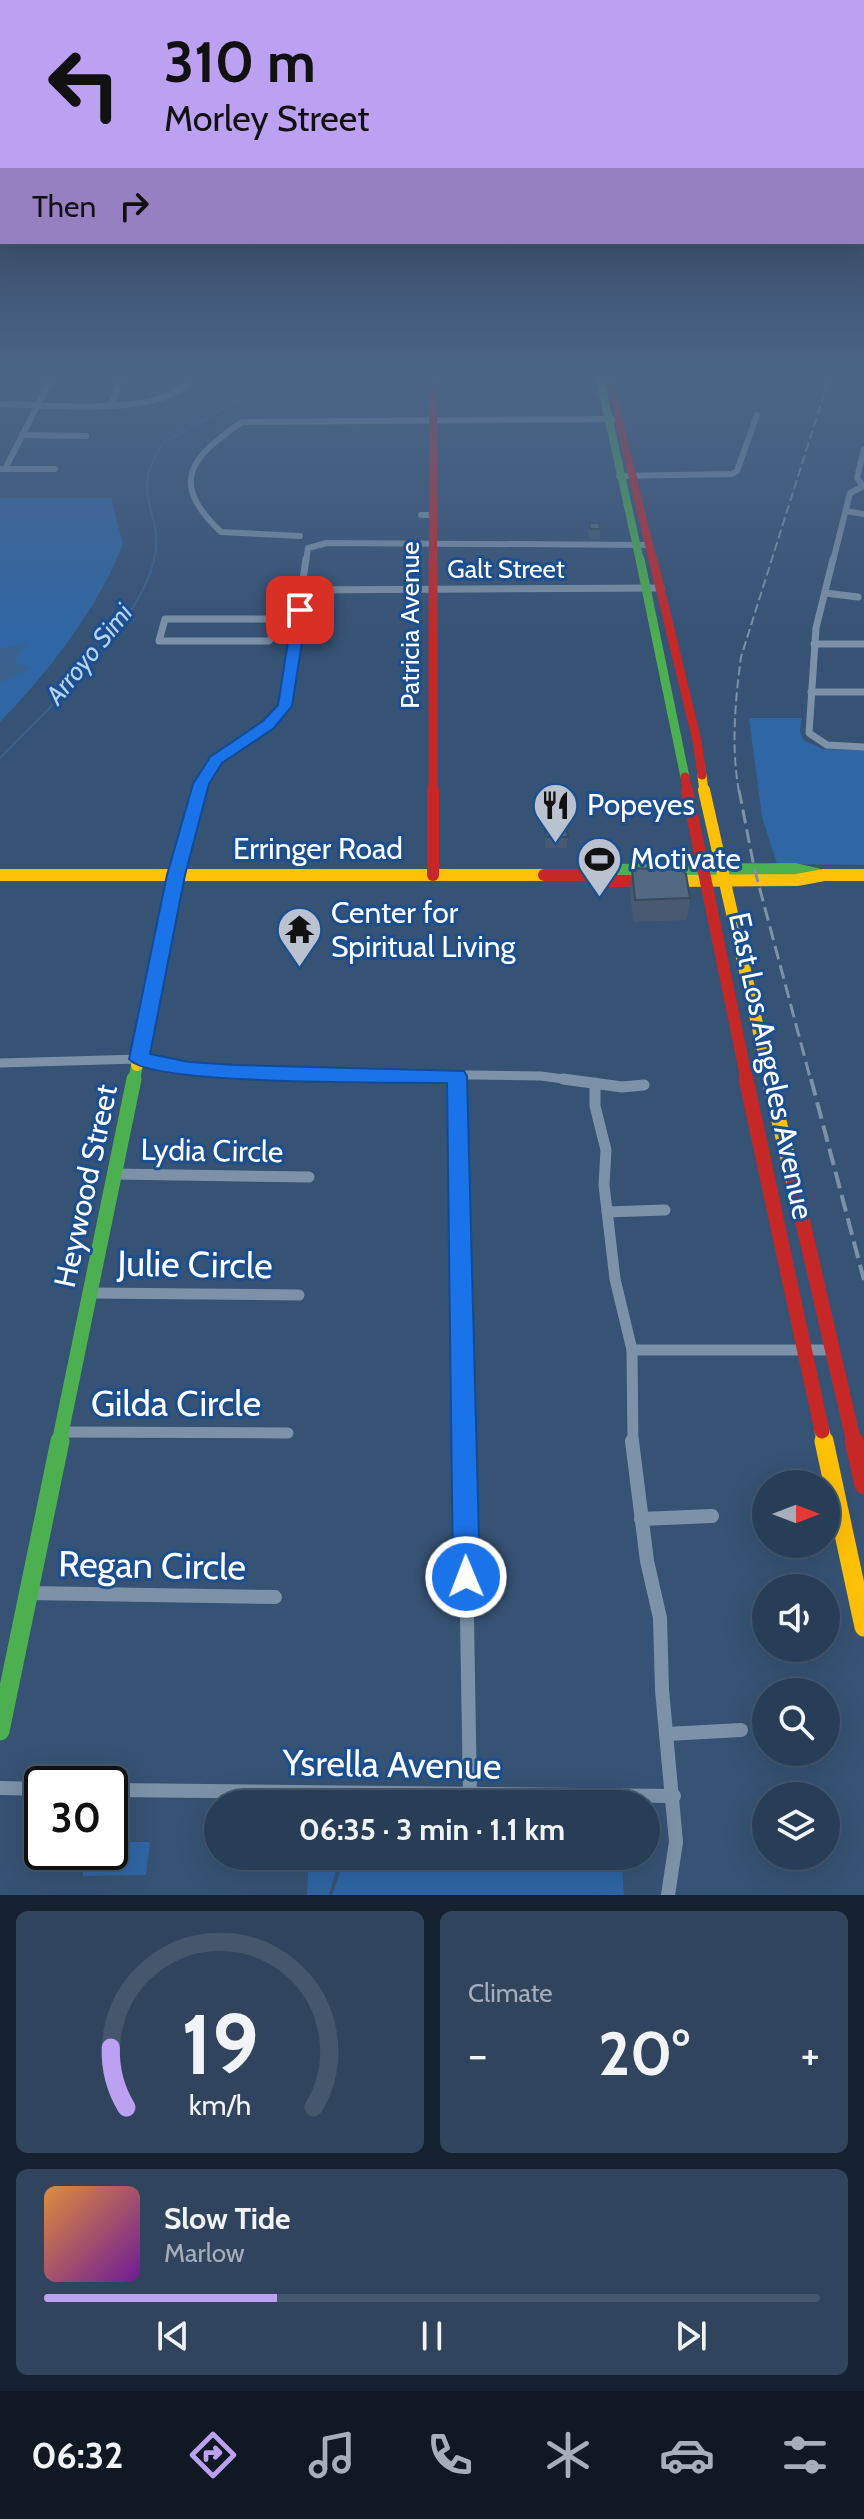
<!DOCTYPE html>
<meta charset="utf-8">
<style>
body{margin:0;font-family:Cabin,sans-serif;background:#30455d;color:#f1f3f6;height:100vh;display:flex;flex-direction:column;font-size:30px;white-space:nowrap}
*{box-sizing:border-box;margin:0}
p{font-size:26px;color:#a5aeba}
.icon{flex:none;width:44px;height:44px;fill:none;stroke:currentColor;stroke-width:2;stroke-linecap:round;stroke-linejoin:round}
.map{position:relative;height:1895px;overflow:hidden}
.details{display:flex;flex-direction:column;gap:16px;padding:16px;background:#162230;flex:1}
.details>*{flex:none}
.top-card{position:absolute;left:0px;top:0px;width:864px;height:244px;box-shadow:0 8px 32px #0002,0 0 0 2px #44576d;background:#bca0f2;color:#111;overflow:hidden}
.needle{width:52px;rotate:90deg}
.tools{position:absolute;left:752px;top:1470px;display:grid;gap:16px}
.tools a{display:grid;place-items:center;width:88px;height:88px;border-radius:50%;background:#283e57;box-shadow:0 8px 32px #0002,0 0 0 2px #44576d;font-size:40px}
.speed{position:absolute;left:24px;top:1766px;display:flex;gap:16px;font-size:40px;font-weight:700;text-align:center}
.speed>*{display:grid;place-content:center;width:104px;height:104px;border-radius:50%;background:#283e57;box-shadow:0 8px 32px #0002,0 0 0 2px #44576d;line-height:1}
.speed .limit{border:4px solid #111;border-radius:12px;background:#fff;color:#111}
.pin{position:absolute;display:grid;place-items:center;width:68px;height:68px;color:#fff;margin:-34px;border-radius:16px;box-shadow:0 4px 12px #0006}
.me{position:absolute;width:88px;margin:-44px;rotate:359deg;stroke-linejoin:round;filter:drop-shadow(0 0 6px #0008)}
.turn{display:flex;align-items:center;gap:28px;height:168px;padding:0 32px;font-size:36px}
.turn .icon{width:104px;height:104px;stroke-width:2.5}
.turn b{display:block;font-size:56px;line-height:68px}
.then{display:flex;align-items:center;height:76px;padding:0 32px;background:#0003;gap:16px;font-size:30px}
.big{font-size:60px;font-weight:700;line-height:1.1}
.details .widget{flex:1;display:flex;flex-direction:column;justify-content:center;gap:12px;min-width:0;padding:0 28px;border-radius:12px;background:#30455d}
.details .dial{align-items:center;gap:0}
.dial svg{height:208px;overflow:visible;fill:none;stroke:#44576d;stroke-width:7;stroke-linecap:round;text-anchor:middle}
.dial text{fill:#f1f3f6;stroke:none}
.song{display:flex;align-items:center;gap:24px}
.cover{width:96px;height:96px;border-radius:12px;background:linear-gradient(135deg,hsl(30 70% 55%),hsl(280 70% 35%))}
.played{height:8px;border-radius:4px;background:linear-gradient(90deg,#bca0f2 30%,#44576d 30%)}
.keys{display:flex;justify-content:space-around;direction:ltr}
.heat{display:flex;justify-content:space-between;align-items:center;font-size:44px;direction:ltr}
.details .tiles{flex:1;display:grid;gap:16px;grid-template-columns:1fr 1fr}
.widget:last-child{grid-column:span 2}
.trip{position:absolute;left:204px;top:1790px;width:456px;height:80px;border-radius:40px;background:#283e57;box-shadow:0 8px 32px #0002,0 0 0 2px #44576d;font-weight:700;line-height:80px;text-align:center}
.dock{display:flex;height:128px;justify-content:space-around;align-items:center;background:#101923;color:#a5aeba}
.dock .icon{width:56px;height:56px}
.dock .selected{color:#bca0f2}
.dock b{font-size:36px;color:#f1f3f6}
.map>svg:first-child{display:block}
</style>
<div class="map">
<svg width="864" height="1895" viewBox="0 0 864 1895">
<rect width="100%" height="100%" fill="#365274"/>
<!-- green -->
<g fill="#2f66a5">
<path d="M0,498h111l12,46c-26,66 -74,127 -123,178z"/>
<path d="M749,718h53l-2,12 3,10 19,9 42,1v115l-87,-1 -15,-47z"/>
<path d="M110,1842h40l-4,33 -63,1v-11h-31l3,-13h55z"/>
<path d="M309,1856h31l-11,39h-22z"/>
<path d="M407,1856h214l3,39h-292l13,-38z"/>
</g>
<!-- water -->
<path fill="#3b618d" d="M29,643l-16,17 17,9 -30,14v-34z"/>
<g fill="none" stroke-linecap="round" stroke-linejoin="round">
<!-- stream -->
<path stroke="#3b618d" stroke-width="2" d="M0,758c46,-47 140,-134 154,-198 12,-51 -28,-60 9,-117l120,-68"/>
<!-- street-far4 -->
<g stroke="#7d92a8" stroke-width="6">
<path d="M0,404c46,1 143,11 181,-15 5,-3 8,-9 12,-14"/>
<path d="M111,404l12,-29"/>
<path d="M22,435l64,1"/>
<path d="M0,469h55"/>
<path d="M5,469l48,-94"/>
<path d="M619,476l113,-2 5,-3 20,-56"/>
<path d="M863,486l-6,-8 7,-29"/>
<path d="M846,511l18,3"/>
<path d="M421,515h11"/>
<path d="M300,536l-79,-4c-53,-50 -30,-75 21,-110l374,-3"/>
<path d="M306,561l2,-13 19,-5 323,2"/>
<path d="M833,561l17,-68 14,-7"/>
</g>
<!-- street-far3 -->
<g stroke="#7d92a8" stroke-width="7">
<path d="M833,559l-17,69 -7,105 18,12 37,2"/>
<path d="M303,590l358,-2"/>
<path d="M825,593l33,4"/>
<path d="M165,619h108l4,11 -8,11h-110z"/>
<path d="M814,644h50"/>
<path d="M811,692h53"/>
<path d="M202,792c13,-45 54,-53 83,-86l21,-147"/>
</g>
<!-- street-far2 -->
<g stroke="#7d92a8" stroke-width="9">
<path d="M176,875l26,-85"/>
<path d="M0,1063l139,-4 50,10 47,3 305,4 37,5"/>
<path d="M457,1076v5"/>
</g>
<!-- street-far1 -->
<g stroke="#7d92a8" stroke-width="11">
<path d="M457,1079l7,364"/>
<path d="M563,1079l59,8 22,-2"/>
<path d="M595,1083v23l11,44 -2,35 11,94 17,71 1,93"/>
<path d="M115,1174l194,3"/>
<path d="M607,1212l58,-2"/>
<path d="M91,1293l208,2"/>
<path d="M632,1350h200"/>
<path d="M63,1432l225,1"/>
</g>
<!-- street -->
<g stroke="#7d92a8" stroke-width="14">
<path d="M464,1441l6,355"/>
<path d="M632,1441l15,120 13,57 2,72 14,152 -8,53"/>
<path d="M641,1519l71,-3"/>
<path d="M28,1593l247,4"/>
<path d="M667,1734l74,-4"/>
<path d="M0,1788l42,1"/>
<path d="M110,1790l564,6"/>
</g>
<!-- fast-far4 -->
<path stroke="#4caf50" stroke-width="8" d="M599,375l41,186"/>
<!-- fast-far3 -->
<path stroke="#4caf50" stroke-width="9" d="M640,559l45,218"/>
<!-- fast-far2 -->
<g stroke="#4caf50" stroke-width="12">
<path d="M588,875l7,-5 200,-1 22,5"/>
<path d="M134,1081l3,-16"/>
</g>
<!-- fast-far1 -->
<path stroke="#4caf50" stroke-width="15" d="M59,1443l75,-364"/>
<!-- fast -->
<path stroke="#4caf50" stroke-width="19" d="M0,1731l60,-290"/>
<!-- slow-far3 -->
<path stroke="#ffc107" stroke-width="9" d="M702,775l2,17"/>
<!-- slow-far2 -->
<g stroke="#ffc107" stroke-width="12">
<path d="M704,790l66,291"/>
<path d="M0,875h544"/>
<path d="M674,881l123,-1 27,-5h40"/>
<path d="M137,1065l39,-190"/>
</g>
<!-- slow-far1 -->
<g stroke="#ffc107" stroke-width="15">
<path d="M769,1079l25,105"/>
<path d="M822,1431l3,12"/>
</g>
<!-- slow -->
<path stroke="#ffc107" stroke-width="19" d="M824,1441l40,186"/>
<!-- jam-far4 -->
<g stroke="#c62828" stroke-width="8">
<path d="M433,375v186"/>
<path d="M608,375l45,186"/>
</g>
<!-- jam-far3 -->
<g stroke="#c62828" stroke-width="9">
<path d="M433,559v233"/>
<path d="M653,559l44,182 5,34"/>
<path d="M685,777l3,15"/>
</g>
<!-- jam-far2 -->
<g stroke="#c62828" stroke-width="12">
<path d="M433,790v85"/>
<path d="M687,790l60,291"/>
<path d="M544,875h44l9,6h50"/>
</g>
<!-- jam-far1 -->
<g stroke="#c62828" stroke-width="15">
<path d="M746,1079l76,352"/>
<path d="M794,1184l60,259"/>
</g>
<!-- jam -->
<path stroke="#c62828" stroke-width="19" d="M854,1441l10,44"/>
<!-- rail-far2 -->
<path stroke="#7e92a7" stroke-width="2" stroke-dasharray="9 4" stroke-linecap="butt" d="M739,792c-8,-45 -4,-90 2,-135l89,-282"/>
<!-- rail-far1 -->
<path stroke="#7e92a7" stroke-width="3" stroke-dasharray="14 6" stroke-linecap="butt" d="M739,790l15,77 57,214"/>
<!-- rail -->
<path stroke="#7e92a7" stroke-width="4" stroke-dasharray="17 7" stroke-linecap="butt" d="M811,1079l53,201"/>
</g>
<!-- wall -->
<g fill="#475a72">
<path d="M589,523l11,6v10h-11l-1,-7z"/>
<path d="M545,828l23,9 -1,11h-22z"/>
<path d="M632,868l58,30 -3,22 -54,2 -3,-32z"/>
</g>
<!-- building -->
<g fill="#526984" stroke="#394a5c" stroke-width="2">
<path d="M589,523h10l1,6h-10z"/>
<path d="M545,828h21l2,9h-22z"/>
<path d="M632,868l49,2 5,4 4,24 -55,2z"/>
</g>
<!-- sky -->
<linearGradient id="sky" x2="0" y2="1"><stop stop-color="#1e2d40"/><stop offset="0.59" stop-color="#4c6688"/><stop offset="1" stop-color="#4c6688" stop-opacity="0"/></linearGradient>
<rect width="864" height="641" fill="url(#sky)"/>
<!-- route -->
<path fill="#1a73e8" stroke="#114b97" stroke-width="2" d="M300,606l7,4 -15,96 -18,22 -52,35 -13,21 -24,91 -35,179 39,8 47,3 228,6 3,5 13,501 -4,9 -10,4 -9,-4 -4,-9 -6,-494c-44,-1 -299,3 -318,-24l38,-184 26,-91 17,-27 53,-36 15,-16 15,-95z"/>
<!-- icons -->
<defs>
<symbol id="restaurant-pin" viewBox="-11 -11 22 30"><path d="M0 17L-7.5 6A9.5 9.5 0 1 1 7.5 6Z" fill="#b9c2ce" stroke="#1b4f8f"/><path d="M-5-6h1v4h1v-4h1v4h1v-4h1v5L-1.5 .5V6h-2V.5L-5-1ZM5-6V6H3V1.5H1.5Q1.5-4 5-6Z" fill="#111"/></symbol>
<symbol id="stadium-pin" viewBox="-11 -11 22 30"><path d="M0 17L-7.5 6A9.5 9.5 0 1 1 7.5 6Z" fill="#b9c2ce" stroke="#1b4f8f"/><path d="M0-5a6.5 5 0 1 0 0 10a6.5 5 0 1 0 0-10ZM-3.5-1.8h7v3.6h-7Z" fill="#111"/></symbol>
<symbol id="temple-pin" viewBox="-11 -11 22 30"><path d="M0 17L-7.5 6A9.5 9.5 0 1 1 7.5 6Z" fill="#b9c2ce" stroke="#1b4f8f"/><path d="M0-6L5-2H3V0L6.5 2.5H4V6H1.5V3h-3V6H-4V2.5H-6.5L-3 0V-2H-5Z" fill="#111"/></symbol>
</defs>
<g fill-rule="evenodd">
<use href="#restaurant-pin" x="530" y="780" width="51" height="69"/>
<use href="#stadium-pin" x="574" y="834" width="51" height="69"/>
<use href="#temple-pin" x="274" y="904" width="51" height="69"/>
</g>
<g text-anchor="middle" stroke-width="6" stroke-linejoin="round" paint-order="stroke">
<!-- far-street labels -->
<g font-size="26" fill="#fff" stroke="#1b4f8f">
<text x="506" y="578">Galt Street</text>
<text transform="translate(410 625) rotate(-90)" y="9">Patricia Avenue</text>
</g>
<!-- far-water labels -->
<g font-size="26" font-style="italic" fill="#b5d3f5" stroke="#1b4f8f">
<text transform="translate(89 654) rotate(-51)" y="9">Arroyo Simi</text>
</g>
<!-- poi labels -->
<g font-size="30" fill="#fff" stroke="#1b4f8f" text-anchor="start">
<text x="587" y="815">Popeyes</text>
<text x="630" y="869">Motivate</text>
<text x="331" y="923">Center for<tspan x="331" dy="34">Spiritual Living</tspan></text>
</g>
<!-- street labels -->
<g font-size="30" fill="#fff" stroke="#1b4f8f">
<text x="318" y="859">Erringer Road</text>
<text transform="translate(771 1066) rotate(78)" y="10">East Los Angeles Avenue</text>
<text transform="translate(212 1151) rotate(1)" y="10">Lydia Circle</text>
<text transform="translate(86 1186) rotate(-78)" y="10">Heywood Street</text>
</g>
<!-- near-street labels -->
<g font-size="36" fill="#fff" stroke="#1b4f8f">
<text transform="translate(195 1264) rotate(1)" y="13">Julie Circle</text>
<text x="176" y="1416">Gilda Circle</text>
<text transform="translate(152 1565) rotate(1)" y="13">Regan Circle</text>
<text transform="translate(392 1764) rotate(1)" y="13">Ysrella Avenue</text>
</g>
</g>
</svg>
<div class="tools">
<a><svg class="needle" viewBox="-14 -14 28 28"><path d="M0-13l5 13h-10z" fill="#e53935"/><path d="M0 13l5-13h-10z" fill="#a5aeba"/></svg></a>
<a><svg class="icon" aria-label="sound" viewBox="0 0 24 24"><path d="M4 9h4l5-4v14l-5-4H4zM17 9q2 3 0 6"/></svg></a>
<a><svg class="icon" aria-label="search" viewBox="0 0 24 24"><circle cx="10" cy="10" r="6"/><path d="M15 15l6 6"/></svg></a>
<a><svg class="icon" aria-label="layers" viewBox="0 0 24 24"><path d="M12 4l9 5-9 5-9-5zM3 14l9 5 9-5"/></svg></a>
</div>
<div class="speed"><div class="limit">30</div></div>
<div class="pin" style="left:300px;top:610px;background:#d93025"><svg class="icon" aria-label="arrive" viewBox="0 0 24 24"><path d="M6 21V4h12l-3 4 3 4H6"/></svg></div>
<svg class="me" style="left:466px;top:1577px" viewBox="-20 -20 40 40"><circle r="17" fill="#1a73e8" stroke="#fff" stroke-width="3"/><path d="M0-11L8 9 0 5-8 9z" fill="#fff"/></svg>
<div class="trip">06:35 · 3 min · 1.1 km</div>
<div class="top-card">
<div class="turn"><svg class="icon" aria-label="left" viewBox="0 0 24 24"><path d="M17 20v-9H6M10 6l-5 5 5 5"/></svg><div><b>310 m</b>Morley Street</div></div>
<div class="then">Then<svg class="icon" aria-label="right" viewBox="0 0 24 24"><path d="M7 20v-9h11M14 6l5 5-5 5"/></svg></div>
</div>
</div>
<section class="details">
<div class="tiles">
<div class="widget dial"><svg viewBox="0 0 100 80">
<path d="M14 69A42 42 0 1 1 86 69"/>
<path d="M14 69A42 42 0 0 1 8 46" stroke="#bca0f2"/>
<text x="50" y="56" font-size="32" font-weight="700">19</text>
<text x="50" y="72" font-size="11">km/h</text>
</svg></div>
<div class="widget"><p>Climate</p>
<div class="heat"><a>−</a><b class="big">20°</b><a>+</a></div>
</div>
<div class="widget">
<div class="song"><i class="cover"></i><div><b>Slow Tide</b><p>Marlow</p></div></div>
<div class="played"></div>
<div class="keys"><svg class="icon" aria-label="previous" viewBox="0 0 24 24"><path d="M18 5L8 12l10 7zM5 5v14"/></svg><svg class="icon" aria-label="pause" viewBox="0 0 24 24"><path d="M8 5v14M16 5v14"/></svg><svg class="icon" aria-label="next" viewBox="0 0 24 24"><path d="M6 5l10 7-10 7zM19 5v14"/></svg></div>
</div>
</div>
</section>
<nav class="dock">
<b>06:32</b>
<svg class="icon selected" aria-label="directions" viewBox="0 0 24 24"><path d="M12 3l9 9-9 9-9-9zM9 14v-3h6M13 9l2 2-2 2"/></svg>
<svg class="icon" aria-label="music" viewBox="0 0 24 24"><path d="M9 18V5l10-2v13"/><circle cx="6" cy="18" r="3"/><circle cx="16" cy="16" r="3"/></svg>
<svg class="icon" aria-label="phone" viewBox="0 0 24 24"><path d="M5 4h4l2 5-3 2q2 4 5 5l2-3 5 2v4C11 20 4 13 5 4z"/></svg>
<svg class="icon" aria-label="climate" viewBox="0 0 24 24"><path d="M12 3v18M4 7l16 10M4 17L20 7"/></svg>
<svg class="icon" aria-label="car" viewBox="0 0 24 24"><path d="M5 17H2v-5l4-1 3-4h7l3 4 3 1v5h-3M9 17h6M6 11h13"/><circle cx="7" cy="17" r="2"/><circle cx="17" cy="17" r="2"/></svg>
<svg class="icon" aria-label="filters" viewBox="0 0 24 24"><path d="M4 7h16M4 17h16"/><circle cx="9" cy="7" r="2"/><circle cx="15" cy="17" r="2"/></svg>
</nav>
